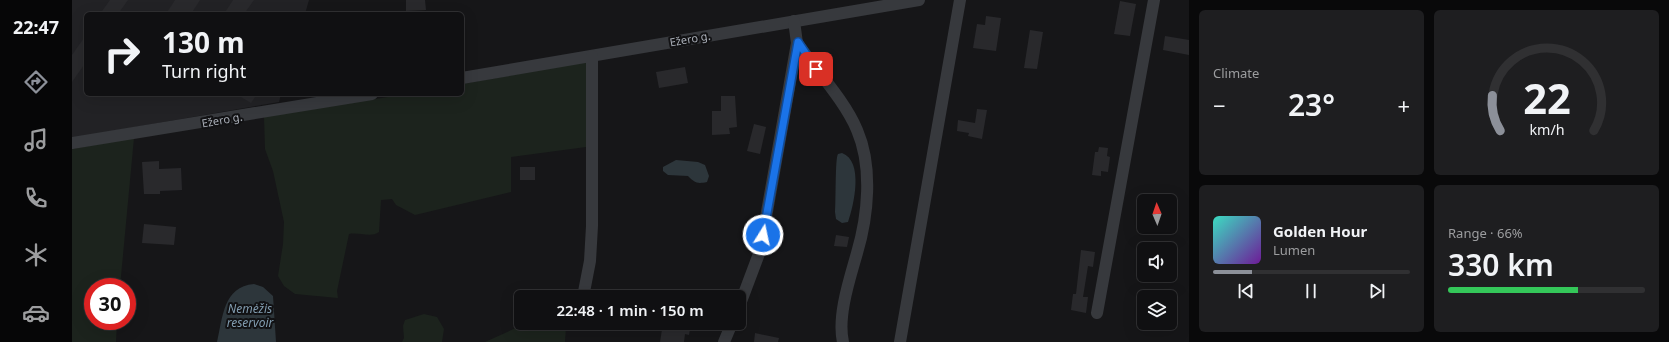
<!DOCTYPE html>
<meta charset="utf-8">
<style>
body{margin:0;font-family:"Noto Sans",sans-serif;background:#1e1e20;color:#f1f3f6;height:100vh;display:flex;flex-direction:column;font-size:15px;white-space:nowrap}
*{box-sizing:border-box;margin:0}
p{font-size:13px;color:#9c9d9f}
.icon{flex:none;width:22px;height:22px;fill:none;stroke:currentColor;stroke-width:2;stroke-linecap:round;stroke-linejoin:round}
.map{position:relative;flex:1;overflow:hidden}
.panel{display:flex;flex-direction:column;gap:10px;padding:10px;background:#09090a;width:480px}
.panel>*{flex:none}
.banner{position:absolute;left:12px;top:12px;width:380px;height:84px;border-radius:6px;box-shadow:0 4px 16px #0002,0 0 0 1px #303032;background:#101012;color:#f1f3f6;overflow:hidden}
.needle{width:26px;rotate:358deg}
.fabs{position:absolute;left:1065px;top:194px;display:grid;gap:8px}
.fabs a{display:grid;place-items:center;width:40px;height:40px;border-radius:6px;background:#101012;box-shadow:0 4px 16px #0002,0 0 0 1px #303032;font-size:20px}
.speed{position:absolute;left:12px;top:278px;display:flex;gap:8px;font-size:20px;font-weight:700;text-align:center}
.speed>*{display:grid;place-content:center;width:52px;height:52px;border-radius:50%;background:#101012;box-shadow:0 4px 16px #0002,0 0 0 1px #303032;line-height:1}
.speed .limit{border:6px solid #d22;background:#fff;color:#111}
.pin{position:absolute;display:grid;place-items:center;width:34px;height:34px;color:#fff;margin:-17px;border-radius:8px;box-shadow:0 2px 6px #0006}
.me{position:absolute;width:44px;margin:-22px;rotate:10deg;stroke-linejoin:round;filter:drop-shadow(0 0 3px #0008)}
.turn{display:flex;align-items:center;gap:14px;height:84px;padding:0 12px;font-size:18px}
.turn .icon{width:52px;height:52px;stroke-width:2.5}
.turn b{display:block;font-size:28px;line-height:34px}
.big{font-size:30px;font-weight:600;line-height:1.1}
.panel .card{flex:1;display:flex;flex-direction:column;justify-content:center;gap:6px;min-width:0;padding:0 14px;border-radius:6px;background:#1e1e20}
.panel .dial{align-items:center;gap:0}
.dial svg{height:104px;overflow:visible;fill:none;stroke:#303032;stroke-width:7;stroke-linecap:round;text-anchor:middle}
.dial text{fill:#f1f3f6;stroke:none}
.song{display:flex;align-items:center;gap:12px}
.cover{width:48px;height:48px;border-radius:6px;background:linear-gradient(135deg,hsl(170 70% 55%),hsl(280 70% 35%))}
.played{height:4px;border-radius:2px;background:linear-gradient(90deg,#8c9099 20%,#303032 20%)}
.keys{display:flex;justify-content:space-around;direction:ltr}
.heat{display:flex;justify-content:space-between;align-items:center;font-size:22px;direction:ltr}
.charge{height:6px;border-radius:3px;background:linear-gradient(90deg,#34c759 66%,#303032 0)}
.panel .tiles{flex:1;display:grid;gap:10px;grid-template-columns:repeat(2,1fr)}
.trip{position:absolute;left:442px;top:290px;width:232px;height:40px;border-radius:6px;background:#101012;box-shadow:0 4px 16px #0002,0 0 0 1px #303032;font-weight:600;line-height:40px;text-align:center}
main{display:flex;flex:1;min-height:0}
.tabs{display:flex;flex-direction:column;width:72px;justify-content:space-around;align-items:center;background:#060607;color:#9c9d9f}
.tabs .icon{width:28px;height:28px}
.tabs .active{color:#8c9099}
.tabs b{font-size:18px;color:#f1f3f6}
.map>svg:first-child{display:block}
</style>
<main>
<nav class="tabs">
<b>22:47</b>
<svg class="icon active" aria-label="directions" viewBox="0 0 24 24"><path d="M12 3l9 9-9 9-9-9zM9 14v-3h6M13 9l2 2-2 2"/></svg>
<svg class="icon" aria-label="music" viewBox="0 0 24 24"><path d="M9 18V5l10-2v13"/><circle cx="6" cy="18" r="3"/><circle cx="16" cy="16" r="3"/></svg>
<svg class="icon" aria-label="phone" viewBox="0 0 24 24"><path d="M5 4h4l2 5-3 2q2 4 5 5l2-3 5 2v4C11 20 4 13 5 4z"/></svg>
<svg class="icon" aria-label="climate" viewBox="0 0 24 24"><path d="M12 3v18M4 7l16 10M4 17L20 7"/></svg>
<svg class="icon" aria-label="car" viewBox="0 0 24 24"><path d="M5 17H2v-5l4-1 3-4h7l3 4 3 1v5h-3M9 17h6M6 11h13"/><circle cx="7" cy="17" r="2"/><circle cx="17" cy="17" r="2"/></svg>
</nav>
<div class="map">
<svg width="1117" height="342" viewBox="0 0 1117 342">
<rect width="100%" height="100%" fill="#161618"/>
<!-- built -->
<path fill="#222225" d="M0,0h237l-4,14h-219v80h195l-2,8 -207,36z"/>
<!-- green -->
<g fill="#1c231d">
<path d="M514,62v85l-75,10v35l-96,23 -19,-10 -4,-6 -11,1 -2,32c-8,6 -20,0 -30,2l-12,57 1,7 -43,-4 -11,-8 -6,-10 5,-32 1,-22 -11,-51 -8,-22 -1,-32 142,-23h56v-10z"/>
<path d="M62,138l-14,149h-27v34h24l-1,21h-44v-193z"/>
<path d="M352,314l13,3 7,12 -2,13h-40l2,-4 -1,-12 2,-6z"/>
<path d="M459,326l35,1 -1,15h-80l33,-15z"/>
</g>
<!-- water -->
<g fill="#2d363b">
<path d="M770,153c22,8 12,52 6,69l-6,1 -6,-4 -1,-7c1,-10 0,-54 3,-58z"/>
<path d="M604,160l22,2 7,3 4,11 -2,6c-10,2 -12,1 -19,-6l-20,-1 -5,-4v-4z"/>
<path d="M182,284l9,3 10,9 3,46h-59c6,-25 6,-55 37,-58z"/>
</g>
<!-- building -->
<g fill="#29292c">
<path d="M38,0h18l-10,14h-18z"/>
<path d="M103,0h25l-9,14h-25z"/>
<path d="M161,0h21l-10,14h-20z"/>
<path d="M334,0h19l1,10 -20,1z"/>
<path d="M1048,1l16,3 -6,32 -16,-2z"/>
<path d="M914,16l15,2 -5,33 -23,-3 4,-24 8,1z"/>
<path d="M958,30l13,2 -6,37 -13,-1z"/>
<path d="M14,35v27l-14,20v-27z"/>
<path d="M1093,36l24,4v15l-26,-5z"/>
<path d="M613,67l3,16 -29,5 -3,-16z"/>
<path d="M164,94h21l-6,9z"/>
<path d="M649,96h14l2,31 -8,1 1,6 -18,1v-24h9z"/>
<path d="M905,109l10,1 -5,29 -14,-3 1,-3 -12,-2 1,-11 17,3z"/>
<path d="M682,124l12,3 -6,27 -13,-3z"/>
<path d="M1027,147l9,1 -1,8 3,1 -2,15 -7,-1v5l-9,-1 3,-23h3z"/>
<path d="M87,161v8l22,-1 1,22 -22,1v3h-16l-2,-32z"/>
<rect x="448" y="167" width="15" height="13"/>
<path d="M72,224l32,3 -2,18 -32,-2z"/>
<path d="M764,235l13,2 -2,10 -13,-1z"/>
<path d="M1009,250l14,2 -2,15 -5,-1 -5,31h5l-2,16 -15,-3 2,-16h3z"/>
<path d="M591,323h28l-2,12 -4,-1 -1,8h-24z"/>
<path d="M683,333l24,5 -1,4h-24z"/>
</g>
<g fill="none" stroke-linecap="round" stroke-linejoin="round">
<!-- street -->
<g stroke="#37393d" stroke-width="12">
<path d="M725,43c19,27 48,58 60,87 16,37 11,86 0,123 -7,25 -20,63 -14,89"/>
<path d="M390,78l457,-78"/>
<path d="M0,143l300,-49"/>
<path d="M511,297l7,-36 2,-35v-170"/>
<path d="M667,307l21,-56 37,-208 -3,-22"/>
<path d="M1025,313l57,-313"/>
<path d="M652,342l8,-19"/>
<path d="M828,342l60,-342"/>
</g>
</g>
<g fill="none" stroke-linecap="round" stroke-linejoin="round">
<defs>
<path id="route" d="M691,235l35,-193 18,27"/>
</defs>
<!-- route casing -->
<use href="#route" stroke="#114b97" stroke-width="10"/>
<!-- route -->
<use href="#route" stroke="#1a73e8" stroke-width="7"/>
</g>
<g text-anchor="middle" stroke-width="4" stroke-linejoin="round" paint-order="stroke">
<!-- street labels -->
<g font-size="11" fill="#a9aeb7" stroke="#111113">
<text transform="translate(618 39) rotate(-10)" y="4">Ežero g.</text>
<text transform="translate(150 120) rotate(-10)" y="4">Ežero g.</text>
</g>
<!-- water labels -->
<g font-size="12" font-style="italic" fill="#829db0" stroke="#111113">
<text x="178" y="313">Nemėžis<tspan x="178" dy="14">reservoir</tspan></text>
</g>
</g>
</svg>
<div class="fabs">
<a><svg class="needle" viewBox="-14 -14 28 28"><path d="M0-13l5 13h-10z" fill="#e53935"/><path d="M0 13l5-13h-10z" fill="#9c9d9f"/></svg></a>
<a><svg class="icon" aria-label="sound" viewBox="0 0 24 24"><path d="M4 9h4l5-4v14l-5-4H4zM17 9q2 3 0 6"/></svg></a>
<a><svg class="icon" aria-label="layers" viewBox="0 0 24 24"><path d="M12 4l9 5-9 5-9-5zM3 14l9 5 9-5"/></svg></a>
</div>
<div class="speed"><div class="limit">30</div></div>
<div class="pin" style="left:744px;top:69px;background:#d93025"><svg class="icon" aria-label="arrive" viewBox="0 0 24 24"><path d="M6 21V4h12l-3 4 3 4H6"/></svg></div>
<svg class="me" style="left:691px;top:235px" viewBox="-20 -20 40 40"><circle r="17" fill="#1a73e8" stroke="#fff" stroke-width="3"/><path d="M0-11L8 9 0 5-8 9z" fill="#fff"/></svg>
<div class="trip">22:48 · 1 min · 150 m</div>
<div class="banner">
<div class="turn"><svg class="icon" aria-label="right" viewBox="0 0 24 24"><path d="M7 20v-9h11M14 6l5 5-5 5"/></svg><div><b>130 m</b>Turn right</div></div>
</div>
</div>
<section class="panel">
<div class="tiles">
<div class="card"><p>Climate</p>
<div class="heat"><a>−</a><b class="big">23°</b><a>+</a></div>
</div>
<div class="card dial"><svg viewBox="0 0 100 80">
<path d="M14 69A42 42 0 1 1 86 69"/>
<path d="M14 69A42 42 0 0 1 8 42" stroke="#8c9099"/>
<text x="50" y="56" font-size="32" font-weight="700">22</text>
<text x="50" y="72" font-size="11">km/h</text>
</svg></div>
<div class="card">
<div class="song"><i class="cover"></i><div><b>Golden Hour</b><p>Lumen</p></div></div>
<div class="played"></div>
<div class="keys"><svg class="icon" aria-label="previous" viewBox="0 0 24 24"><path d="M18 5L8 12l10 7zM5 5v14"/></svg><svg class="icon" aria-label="pause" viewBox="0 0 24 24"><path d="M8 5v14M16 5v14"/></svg><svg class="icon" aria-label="next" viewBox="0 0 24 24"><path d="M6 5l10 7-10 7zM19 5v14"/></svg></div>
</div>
<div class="card"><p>Range · 66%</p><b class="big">330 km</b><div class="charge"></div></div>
</div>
</section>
</main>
